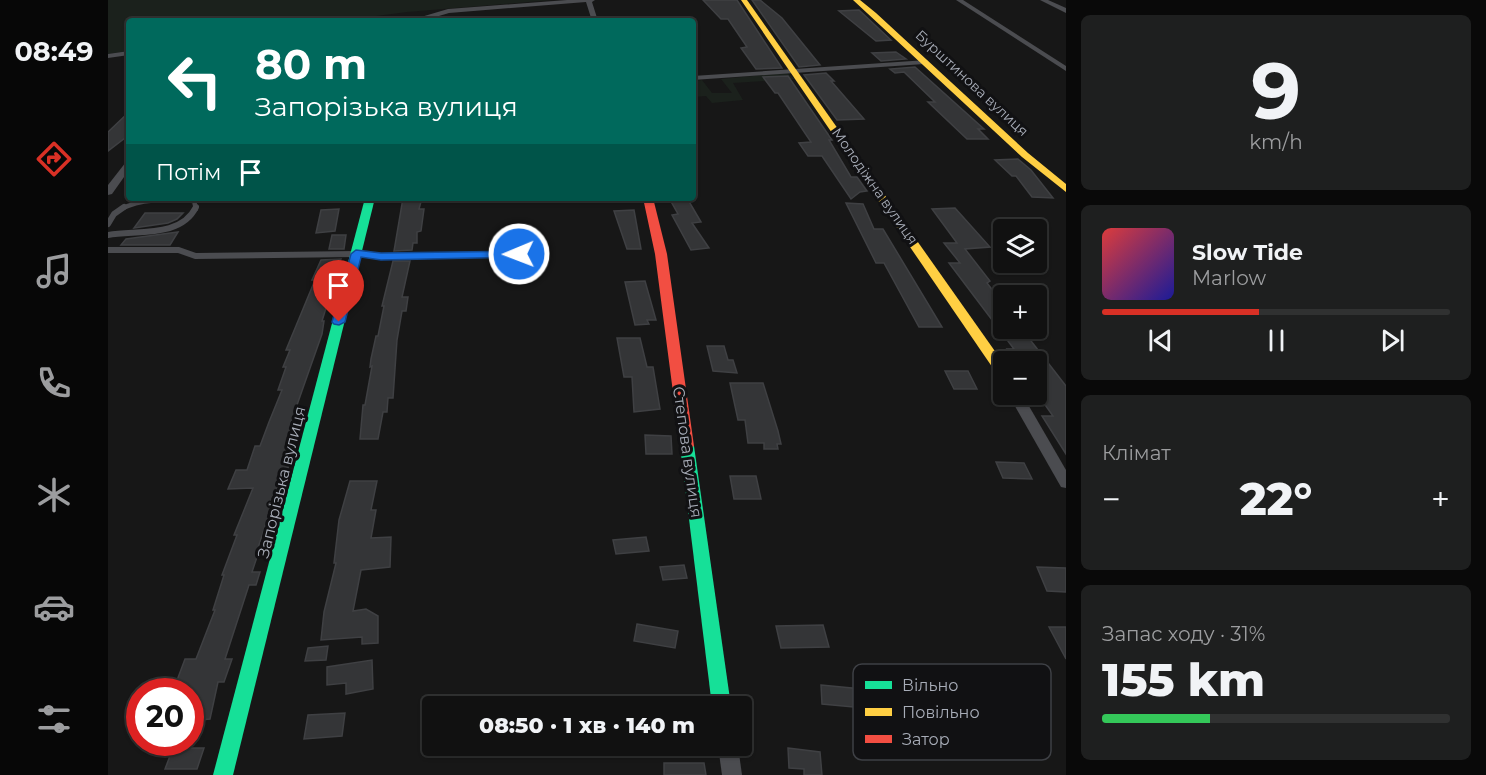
<!DOCTYPE html>
<html lang="uk">
<meta charset="utf-8">
<style>
body{margin:0;font-family:Montserrat,sans-serif;background:#1e1f1f;color:#f1f3f6;height:100vh;display:flex;flex-direction:column;font-size:22px;white-space:nowrap}
*{box-sizing:border-box;margin:0}
p{font-size:20px;color:#9c9d9f}
.icon{flex:none;width:33px;height:33px;fill:none;stroke:currentColor;stroke-width:2;stroke-linecap:round;stroke-linejoin:round}
.map{position:relative;flex:1;overflow:hidden}
.sheet{display:flex;flex-direction:column;gap:15px;padding:15px;background:#090909;width:420px}
.sheet>*{flex:none}
.top-card{position:absolute;left:18px;top:18px;width:570px;height:183px;border-radius:6px;box-shadow:0 2px 4px #0004,0 0 0 2px #303131;background:#00695c;color:#fff;overflow:hidden}
.controls{position:absolute;left:885px;top:219px;display:grid;gap:12px}
.controls a{display:grid;place-items:center;width:54px;height:54px;border-radius:6px;background:#111;box-shadow:0 2px 4px #0004,0 0 0 2px #303131;font-size:30px}
.speed{position:absolute;left:18px;top:678px;display:flex;gap:12px;font-size:30px;font-weight:700;text-align:center}
.speed>*{display:grid;place-content:center;width:78px;height:78px;border-radius:50%;background:#111;box-shadow:0 2px 4px #0004,0 0 0 2px #303131;line-height:1}
.speed .limit{border:9px solid #d22;background:#fff;color:#111}
.pin{position:absolute;display:grid;place-items:center;width:51px;height:51px;color:#fff;margin:-62px -26px;border-radius:50% 50% 50% 0;rotate:-45deg;box-shadow:0 0 6px #0007}
.pin .icon{rotate:45deg}
.me{position:absolute;width:66px;margin:-33px;rotate:269deg;stroke-linejoin:round;filter:drop-shadow(0 0 4px #0008)}
.turn{display:flex;align-items:center;gap:21px;height:126px;padding:0 30px;font-size:27px}
.turn .icon{width:78px;height:78px;stroke-width:2.5}
.turn b{display:block;font-size:42px;line-height:51px}
.then{display:flex;align-items:center;height:57px;padding:0 30px;background:#0003;gap:12px;font-size:22px}
.big{font-size:45px;font-weight:800;line-height:1.1}
.sheet .widget{flex:1;display:flex;flex-direction:column;justify-content:center;gap:9px;min-width:0;padding:0 21px;border-radius:9px;background:#1e1f1f}
.sheet .dial{align-items:center;gap:0}
.dial b{font-size:78px;line-height:1}
.song{display:flex;align-items:center;gap:18px}
.cover{width:72px;height:72px;border-radius:9px;background:linear-gradient(135deg,hsl(0 70% 55%),hsl(240 70% 35%))}
.played{height:6px;border-radius:3px;background:linear-gradient(90deg,#d93025 45%,#303131 45%)}
.keys{display:flex;justify-content:space-around;direction:ltr}
.heat{display:flex;justify-content:space-between;align-items:center;font-size:33px;direction:ltr}
.charge{height:9px;border-radius:4px;background:linear-gradient(90deg,#34c759 31%,#303131 0)}
.trip{position:absolute;left:314px;top:696px;width:330px;height:60px;border-radius:6px;background:#111;box-shadow:0 2px 4px #0004,0 0 0 2px #303131;font-weight:800;line-height:60px;text-align:center}
main{display:flex;flex:1;min-height:0}
.tab-bar{display:flex;flex-direction:column;width:108px;justify-content:space-around;align-items:center;background:#070707;color:#9c9d9f}
.tab-bar .icon{width:42px;height:42px}
.tab-bar .active{color:#d93025}
.tab-bar b{font-size:27px;color:#f1f3f6}
.map>svg:first-child{display:block}
</style>
<main>
<nav class="tab-bar">
<b>08:49</b>
<svg class="icon active" aria-label="directions" viewBox="0 0 24 24"><path d="M12 3l9 9-9 9-9-9zM9 14v-3h6M13 9l2 2-2 2"/></svg>
<svg class="icon" aria-label="music" viewBox="0 0 24 24"><path d="M9 18V5l10-2v13"/><circle cx="6" cy="18" r="3"/><circle cx="16" cy="16" r="3"/></svg>
<svg class="icon" aria-label="phone" viewBox="0 0 24 24"><path d="M5 4h4l2 5-3 2q2 4 5 5l2-3 5 2v4C11 20 4 13 5 4z"/></svg>
<svg class="icon" aria-label="climate" viewBox="0 0 24 24"><path d="M12 3v18M4 7l16 10M4 17L20 7"/></svg>
<svg class="icon" aria-label="car" viewBox="0 0 24 24"><path d="M5 17H2v-5l4-1 3-4h7l3 4 3 1v5h-3M9 17h6M6 11h13"/><circle cx="7" cy="17" r="2"/><circle cx="17" cy="17" r="2"/></svg>
<svg class="icon" aria-label="filters" viewBox="0 0 24 24"><path d="M4 7h16M4 17h16"/><circle cx="9" cy="7" r="2"/><circle cx="15" cy="17" r="2"/></svg>
</nav>
<div class="map">
<svg width="958" height="775" viewBox="0 0 958 775">
<rect width="100%" height="100%" fill="#171717"/>
<!-- green -->
<g fill="#1b211c">
<path d="M0,0h444l-145,12 -69,9h-209v30l-21,3z"/>
<path d="M679,73l8,6 -62,4 10,17 -31,3 -6,-7 -13,1v-16l9,-1 10,13h20l-11,-14z"/>
</g>
<!-- building -->
<g fill="#343537" stroke="#3f4043" stroke-width="1.5">
<path d="M595,0h34l45,68 -26,1 -15,-21 6,-1 -19,-28h-7z"/>
<path d="M644,0h8l22,18 38,47 -21,2z"/>
<path d="M751,10l32,30 -15,1 -37,-30z"/>
<path d="M788,52l10,7 -25,2 -9,-8z"/>
<path d="M807,67l69,62h-6l10,10h-21l-39,-37h7l-31,-30 -9,1 -5,-4z"/>
<path d="M718,73l8,8h-3l33,38 -27,1 -33,-45z"/>
<path d="M680,76l44,64h-3l22,37h6l10,14 -7,1 -9,7 -29,-43h-14l-9,-13 12,-1 -33,-49h-3l-12,-16z"/>
<path d="M21,112v23l-21,16v-19z"/>
<path d="M910,159l13,11 22,28 -21,-1 -16,-21h-4l-17,-16z"/>
<path d="M295,198h19l-3,11h5l-3,22 -4,1v11h-4l-1,7 -18,1z"/>
<path d="M561,198h18l14,24 -9,1 17,25 -18,2 -19,-35 6,-1z"/>
<path d="M738,203l17,1 11,25h9l59,98h-23l-35,-64h-8z"/>
<path d="M847,208l35,39 -25,2 25,32 -3,2 17,22v23h17l45,58v68l-24,-38h11l-17,-24v-30h-20l-9,-13h7l-65,-86h11l-16,-20h13l-25,-34z"/>
<path d="M231,209l-4,22 -19,2 5,-23z"/>
<path d="M526,210l7,39h-14l-13,-38z"/>
<path d="M37,213h38l-6,6 -9,4 -34,5z"/>
<path d="M70,232l-8,13h-49l5,-6z"/>
<path d="M224,235h14l-2,14h-15z"/>
<path d="M233,259l-11,30h2l-10,32h2l-2,13 -31,88h5l-5,15h5l-8,31h-4l-28,86h2l-6,18h8l-4,13h-7l-24,74h7l-8,23h-6l-8,37 -20,2v-30h-17l12,-32h11l19,-49h-2l11,-35h-2l15,-40h-3l19,-47 -25,1 8,-19h11l8,-24h5l9,-24 13,-32h-4l8,-23h-3l7,-17h-4l29,-70h-3l9,-20z"/>
<path d="M285,261h17l-8,36h6l-2,14h-4l-5,29 -4,58h-5l-1,14h-4l-5,27h-18l3,-34h2l7,-39 -2,1 1,-8 5,-23h2l6,-30h-2z"/>
<path d="M537,281l11,39h-9l2,4 -14,1 -10,-43z"/>
<path d="M509,338h23l7,29h6l7,42 -26,3 -2,-35h-8z"/>
<path d="M599,346h17l4,14h5l4,13 -24,-2z"/>
<path d="M837,371h23l9,18h-23z"/>
<path d="M622,383h33l15,48 3,13h-4l1,5h-14v-6h-16l-3,-23h-7z"/>
<path d="M537,435l26,1 1,18h-26z"/>
<path d="M888,462l28,1 8,16 -29,-1z"/>
<path d="M622,476h26l5,23h-27z"/>
<path d="M242,481h27l-6,29h5l-5,28 20,-1 -1,30 -29,3 -8,41 13,-2 12,7v27l-16,1v-7l-41,3 3,-28 12,-49h-2l5,-43z"/>
<path d="M538,537l3,14 -33,3 -3,-14z"/>
<path d="M576,565l3,13 -24,2 -3,-13z"/>
<path d="M929,567l29,1v24l-19,-1z"/>
<path d="M529,624l41,7 -3,17 -41,-7z"/>
<path d="M715,625l6,22 -48,1 -5,-22z"/>
<path d="M941,627h17v32z"/>
<path d="M220,646l-2,14 -21,1 3,-13z"/>
<path d="M264,660l1,29 -27,5v-11l-19,2v-18z"/>
<path d="M713,685l41,4 2,19 -42,-4z"/>
<path d="M237,713l-3,23 -38,3 4,-24z"/>
<path d="M65,748h31l-7,21h-32z"/>
<path d="M680,748l32,4 2,23h-18v-6l-15,-1z"/>
<path d="M556,763h40l2,12h-42z"/>
</g>
<g fill="none" stroke-linecap="round" stroke-linejoin="round">
<!-- lane-far1 -->
<path stroke="#4b4c50" stroke-width="4.5" d="M13,209c23,-12 49,-9 73,-8l2,8"/>
<!-- lane -->
<g stroke="#4b4c50" stroke-width="6">
<path d="M0,224l6,-10 10,-7"/>
<path d="M0,235c29,-5 73,3 88,-28"/>
<path d="M248,254l25,2 138,-2"/>
</g>
<!-- street -->
<g fill="#4b4c50" fill-rule="evenodd">
<path d="M459,0h28l-3,2 6,19h-6l-6,-19 -137,11 -27,8h-29l28,-4 27,-8z"/>
<path d="M848,0h7l103,66v5z"/>
<path d="M932,0h8l18,8v5z"/>
<path d="M21,51v4l-21,3v-4z"/>
<path d="M819,60l1,2 -4,2 -231,16v-4z"/>
<path d="M21,161v9l-17,24 -4,1v-10l18,-23z"/>
<path d="M0,247h71l17,6 160,-2 6,3 -6,3 -161,2 -17,-6h-70z"/>
<path d="M900,394h14l44,76v18l-5,-1z"/>
<path d="M610,746h20l4,29h-20z"/>
</g>
<!-- fast -->
<g fill="#16e098" fill-rule="evenodd">
<path d="M257,198h10l-142,577h-20z"/>
<path d="M579,441l7,5 37,260h-19l-32,-260z"/>
</g>
<!-- slow -->
<g fill="#ffcf43" fill-rule="evenodd">
<path d="M633,0h6l257,364v14l-5,-1z"/>
<path d="M745,0h7l16,13 152,140 38,31v8l-44,-35z"/>
</g>
<!-- jam -->
<path fill="#f24e42" fill-rule="evenodd" d="M535,198h10l14,56 27,192 -7,5 -7,-5 -25,-192z"/>
</g>
<!-- route -->
<path fill="#1a73e8" stroke="#114b97" stroke-width="1.5" d="M248,250l25,3 138,-2 5,3 -5,3 -138,3 -20,-3 -16,65 -6,3 -5,-1 -2,-2 19,-68z"/>
<g text-anchor="middle" stroke-width="6" stroke-linejoin="round" paint-order="stroke">
<!-- far-street labels -->
<g font-size="14" fill="#a8adb8" stroke="#111113">
<text transform="translate(864 83) rotate(43)" y="5">Бурштинова вулиця</text>
<text transform="translate(767 186) rotate(55)" y="5">Молодіжна вулиця</text>
</g>
<!-- street labels -->
<g font-size="16" fill="#a8adb8" stroke="#111113">
<text transform="translate(580 452) rotate(82)" y="6">Степова вулиця</text>
<text transform="translate(173 482) rotate(-76)" y="6">Запорізька вулиця</text>
</g>
</g>
<!-- legend -->
<rect x="745" y="664" width="198" height="96" rx="9" fill="#111113" stroke="#3e4045" stroke-width="1.5"/>
<rect x="757" y="681" width="27" height="8" fill="#16e098"/>
<rect x="757" y="708" width="27" height="8" fill="#ffcf43"/>
<rect x="757" y="735" width="27" height="8" fill="#f24e42"/>
<g font-size="16" fill="#a8adb8">
<text x="794" y="691">Вільно</text>
<text x="794" y="718">Повільно</text>
<text x="794" y="745">Затор</text>
</g>
</svg>
<div class="controls">
<a><svg class="icon" aria-label="layers" viewBox="0 0 24 24"><path d="M12 4l9 5-9 5-9-5zM3 14l9 5 9-5"/></svg></a>
<a>+</a>
<a>−</a>
</div>
<div class="speed"><div class="limit">20</div></div>
<div class="pin" style="left:231px;top:322px;background:#d93025"><svg class="icon" aria-label="arrive" viewBox="0 0 24 24"><path d="M6 21V4h12l-3 4 3 4H6"/></svg></div>
<svg class="me" style="left:411px;top:254px" viewBox="-20 -20 40 40"><circle r="17" fill="#1a73e8" stroke="#fff" stroke-width="3"/><path d="M0-11L8 9 0 5-8 9z" fill="#fff"/></svg>
<div class="trip">08:50 · 1 хв · 140 m</div>
<div class="top-card">
<div class="turn"><svg class="icon" aria-label="left" viewBox="0 0 24 24"><path d="M17 20v-9H6M10 6l-5 5 5 5"/></svg><div><b>80 m</b>Запорізька вулиця</div></div>
<div class="then">Потім<svg class="icon" aria-label="arrive" viewBox="0 0 24 24"><path d="M6 21V4h12l-3 4 3 4H6"/></svg></div>
</div>
</div>
<section class="sheet">
<div class="widget dial"><b>9</b><p>km/h</p></div>
<div class="widget">
<div class="song"><i class="cover"></i><div><b>Slow Tide</b><p>Marlow</p></div></div>
<div class="played"></div>
<div class="keys"><svg class="icon" aria-label="previous" viewBox="0 0 24 24"><path d="M18 5L8 12l10 7zM5 5v14"/></svg><svg class="icon" aria-label="pause" viewBox="0 0 24 24"><path d="M8 5v14M16 5v14"/></svg><svg class="icon" aria-label="next" viewBox="0 0 24 24"><path d="M6 5l10 7-10 7zM19 5v14"/></svg></div>
</div>
<div class="widget"><p>Клімат</p>
<div class="heat"><a>−</a><b class="big">22°</b><a>+</a></div>
</div>
<div class="widget"><p>Запас ходу · 31%</p><b class="big">155 km</b><div class="charge"></div></div>
</section>
</main>
